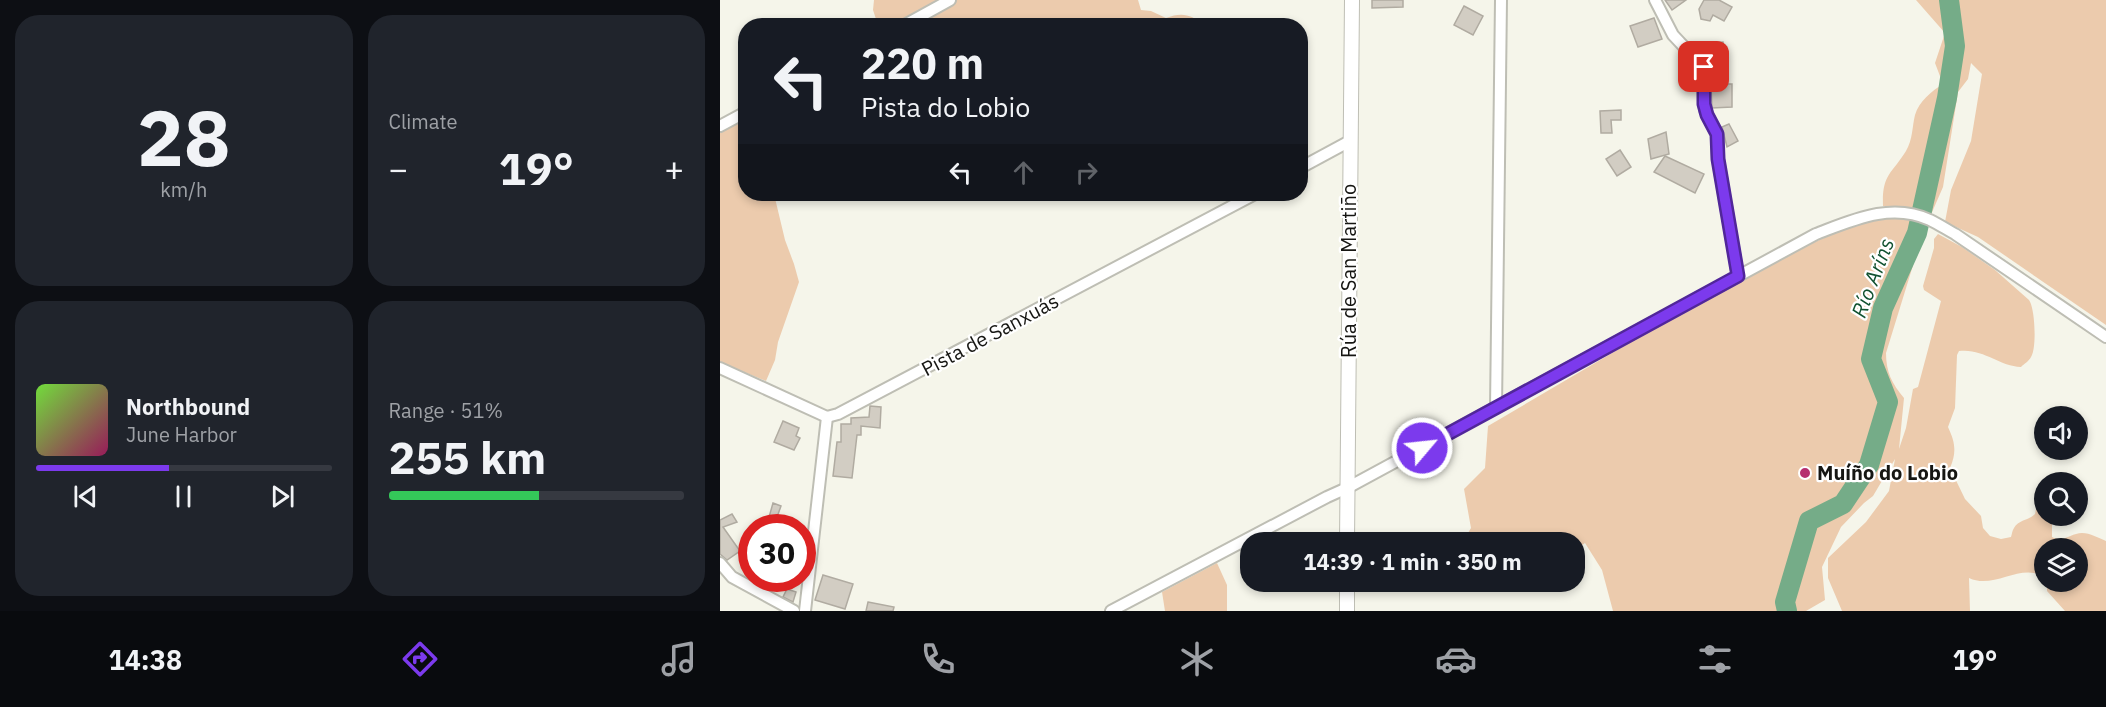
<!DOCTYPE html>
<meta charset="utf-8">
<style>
body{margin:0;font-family:"IBM Plex Sans",sans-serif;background:#20242c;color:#f1f3f6;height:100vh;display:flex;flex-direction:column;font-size:22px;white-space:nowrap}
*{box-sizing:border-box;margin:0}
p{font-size:20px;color:#9ea1a6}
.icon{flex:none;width:33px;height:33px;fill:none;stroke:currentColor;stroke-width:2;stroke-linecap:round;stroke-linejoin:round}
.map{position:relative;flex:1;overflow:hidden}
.panel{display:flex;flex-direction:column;gap:15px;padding:15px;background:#0d0f14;width:720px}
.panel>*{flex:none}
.hud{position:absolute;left:18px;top:18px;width:570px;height:183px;border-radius:24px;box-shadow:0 3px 9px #0003;background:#171b24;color:#f1f3f6;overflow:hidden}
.buttons{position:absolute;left:1314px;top:406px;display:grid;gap:12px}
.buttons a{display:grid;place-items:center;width:54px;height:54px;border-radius:50%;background:#171b24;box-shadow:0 3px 9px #0003;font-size:30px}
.speed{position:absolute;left:18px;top:514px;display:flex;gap:12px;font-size:30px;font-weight:700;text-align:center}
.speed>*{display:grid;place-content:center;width:78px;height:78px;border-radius:50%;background:#171b24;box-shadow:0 3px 9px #0003;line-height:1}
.speed .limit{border:9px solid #d22;background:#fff;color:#111}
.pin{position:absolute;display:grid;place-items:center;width:51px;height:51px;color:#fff;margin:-26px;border-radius:12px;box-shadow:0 3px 9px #0006}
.me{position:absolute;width:66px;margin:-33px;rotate:62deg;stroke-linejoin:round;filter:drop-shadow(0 0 4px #0008)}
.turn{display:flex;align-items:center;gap:21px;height:126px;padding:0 24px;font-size:27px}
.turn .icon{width:78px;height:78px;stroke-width:2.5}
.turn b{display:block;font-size:42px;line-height:51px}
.lanes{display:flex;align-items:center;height:57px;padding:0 24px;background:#0003;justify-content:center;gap:30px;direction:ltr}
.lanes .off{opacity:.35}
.big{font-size:45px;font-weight:700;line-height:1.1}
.panel .tile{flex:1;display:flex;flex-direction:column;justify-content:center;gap:9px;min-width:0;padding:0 21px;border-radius:24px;background:#20242c}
.panel .dial{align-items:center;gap:0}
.dial b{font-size:78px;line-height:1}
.song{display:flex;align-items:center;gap:18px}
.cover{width:72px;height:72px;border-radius:9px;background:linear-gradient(135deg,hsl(100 70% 55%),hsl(330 70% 35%))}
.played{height:6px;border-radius:3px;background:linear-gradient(90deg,#7c3aed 45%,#363941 45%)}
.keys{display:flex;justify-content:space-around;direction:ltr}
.heat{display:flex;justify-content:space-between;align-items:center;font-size:33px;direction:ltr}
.charge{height:9px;border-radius:4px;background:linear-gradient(90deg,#34c759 51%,#363941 0)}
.panel .tiles{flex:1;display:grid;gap:15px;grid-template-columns:repeat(2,1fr)}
.trip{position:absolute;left:520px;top:532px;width:345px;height:60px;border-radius:24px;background:#171b24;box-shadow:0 3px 9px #0003;font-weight:700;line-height:60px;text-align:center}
.tabs{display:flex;height:96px;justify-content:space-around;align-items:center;background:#090b0e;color:#9ea1a6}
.tabs .icon{width:42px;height:42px}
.tabs .selected{color:#7c3aed}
.tabs b{font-size:27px;color:#f1f3f6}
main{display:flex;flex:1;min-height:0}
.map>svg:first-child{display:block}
</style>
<main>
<section class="panel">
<div class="tiles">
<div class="tile dial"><b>28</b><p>km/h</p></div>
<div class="tile"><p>Climate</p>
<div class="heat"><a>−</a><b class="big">19°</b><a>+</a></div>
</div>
<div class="tile">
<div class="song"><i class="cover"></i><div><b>Northbound</b><p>June Harbor</p></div></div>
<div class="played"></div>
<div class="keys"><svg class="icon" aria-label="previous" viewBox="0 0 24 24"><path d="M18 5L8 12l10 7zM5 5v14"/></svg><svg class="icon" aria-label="pause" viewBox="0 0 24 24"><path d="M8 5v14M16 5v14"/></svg><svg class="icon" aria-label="next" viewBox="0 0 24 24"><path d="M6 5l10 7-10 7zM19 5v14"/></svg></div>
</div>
<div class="tile"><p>Range · 51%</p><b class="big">255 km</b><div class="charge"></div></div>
</div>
</section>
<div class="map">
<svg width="1386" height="611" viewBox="0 0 1386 611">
<rect width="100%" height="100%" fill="#f5f5ea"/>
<!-- green -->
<g fill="#eccbad">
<path d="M154,0h264l3,10 10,1 15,7c15,-6 26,-4 37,7h-325l-5,-15z"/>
<path d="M1196,0h190v325l-128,-88 -33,-15 6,-32 20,-49 11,-67 -11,-11 -3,16 -10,13 -15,95 -20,46 -37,120c0,19 6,31 18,45l-5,51 7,-21 7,-39 5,-2 23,-86 -17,-11 -1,-4 11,-38v-9l4,-5 24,13 33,23 34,30c6,8 8,48 2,57 -2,4 -7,7 -10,10 -22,-1 -38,-19 -62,-16l-2,4 -2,53 -7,19c7,15 9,25 2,41l15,31 16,17 2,12 7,8 11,3 10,-2c1,-3 1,-6 3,-9 4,-8 15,-8 21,-14l3,-15 6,-1v18h8v21c12,6 19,-4 30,-4 8,0 17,5 24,8v70h-41l-18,-20v-9h31v-33h-34v28c-23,-15 -50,13 -75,1l1,33h-128l-14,-33v-20l38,-36 23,-31 6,-32 -22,37 -9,7 -23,24 -19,40 3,33 -19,11h-193l-11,-41 -17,-27 -10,7v-7h-113l9,-15 -7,-39 21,-21 3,-42 194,-114 135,-71 74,-33 -8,-2c-1,-32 8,-31 23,-55 7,-12 6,-24 9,-36 4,-14 17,-24 28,-31l-8,-21 10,-30z"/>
<path d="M21,121l4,8 1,65h28l11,46 9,24 5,18 -21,60 -3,18 -9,21 -46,-19v-230z"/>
<path d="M497,563l10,22v26h-62l-3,-19z"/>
<path d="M744,582h46l-13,5 -32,-2z"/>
</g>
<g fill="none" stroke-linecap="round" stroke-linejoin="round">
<!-- river -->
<path stroke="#75ac88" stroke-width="20" d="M1067,611l-2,-9 24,-81 34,-17 26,-39 19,-63 -17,-43 12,-51 34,-75 30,-135 8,-52 -6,-46"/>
</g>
<!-- building -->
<g fill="#d2cdc3" stroke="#b0aba1" stroke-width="1.5">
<path d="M652,0h31v7l-31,1z"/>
<path d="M945,0h21l-14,10z"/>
<path d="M984,0h15l13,7 -8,14 -11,-6 -3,6 -9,-2 -2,-10z"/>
<path d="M744,6l19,10 -10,19 -19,-10z"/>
<path d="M934,18l8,21 -24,8 -8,-21z"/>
<path d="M1003,42l5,31 -2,11h6v23l-20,1 -1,-24h3l1,-10 -4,-31z"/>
<path d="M901,110v10h-10l1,13h-11l-1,-22z"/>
<path d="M1009,124l9,17 -11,6 -5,-20z"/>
<path d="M946,132l3,22 -18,5 -3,-20z"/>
<path d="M900,150l11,17 -14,9 -11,-17z"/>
<path d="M945,156l39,18 -9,19 -41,-21z"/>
<path d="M150,406l11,1 -1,21 -19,-2v9h-4l-5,43 -19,-2 4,-34h4v-18h10v-6l18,-1z"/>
<path d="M63,421l16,7 -3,8 4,2 -6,12 -20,-8z"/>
<path d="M53,503l8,3 -8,22h-7z"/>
<path d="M12,514l5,8 -14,5 17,24 -13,9 -7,-6v-34z"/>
<path d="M103,575l30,9 -8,25 -30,-9z"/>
<path d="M43,579h29l-6,11z"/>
<path d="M67,589l9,3 -3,10 -10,-5z"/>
<path d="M148,602l26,5 -1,4h-27z"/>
</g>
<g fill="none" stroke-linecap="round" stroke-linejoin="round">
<defs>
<g id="street">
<path d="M935,0l18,35 30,32 2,43 12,24 1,25 20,117"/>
<path d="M183,26l47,-26"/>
<path d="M0,126l26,-14"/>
<path d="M580,168l50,-27"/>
<path d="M0,368l107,49 11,-3 417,-220"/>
<path d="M776,408l5,-408"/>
<path d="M0,563l12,14 62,34"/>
<path d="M85,611l22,-194"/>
<path d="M391,611l216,-114 20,-9 469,-254c37,-14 75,-32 114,-14 8,4 16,9 25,14l151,103"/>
</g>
<g id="secondary">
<path d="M627,543l5,-543"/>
<path d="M627,611v-29"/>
</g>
</defs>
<!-- street casing -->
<use href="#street" stroke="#bebeb4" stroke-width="14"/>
<!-- secondary casing -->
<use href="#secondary" stroke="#bebeb4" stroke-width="16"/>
<!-- street -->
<use href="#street" stroke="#fff" stroke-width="10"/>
<!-- secondary -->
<use href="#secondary" stroke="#fff" stroke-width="14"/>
</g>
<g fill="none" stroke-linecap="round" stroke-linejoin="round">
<defs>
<path id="route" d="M702,448l316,-172 -20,-117 -1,-25 -10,-19 -3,-11v-37"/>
</defs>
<!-- route casing -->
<use href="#route" stroke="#51269a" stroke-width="15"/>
<!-- route -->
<use href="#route" stroke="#7c3aed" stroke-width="10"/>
</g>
<!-- markers -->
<circle fill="#b62e6e" stroke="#fff" stroke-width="2" cx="1085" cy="473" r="6"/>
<g text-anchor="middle" stroke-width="4.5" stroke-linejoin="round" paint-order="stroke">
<!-- street labels -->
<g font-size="20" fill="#161613" stroke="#fff">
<text transform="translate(629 271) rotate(-90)" y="7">Rúa de San Martiño</text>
<text transform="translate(270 335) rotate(-28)" y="7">Pista de Sanxuás</text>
</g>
<!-- poi labels -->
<g font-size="20" font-weight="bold" fill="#161613" stroke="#fff" text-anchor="start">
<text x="1097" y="480">Muíño do Lobio</text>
</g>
<!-- water labels -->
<g font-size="21" font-style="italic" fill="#115230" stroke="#fff">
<text transform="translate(1153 278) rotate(-69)" y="7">Río Aríns</text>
</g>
</g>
</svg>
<div class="buttons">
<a><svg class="icon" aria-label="sound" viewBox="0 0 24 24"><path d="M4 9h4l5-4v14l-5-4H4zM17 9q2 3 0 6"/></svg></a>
<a><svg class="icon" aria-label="search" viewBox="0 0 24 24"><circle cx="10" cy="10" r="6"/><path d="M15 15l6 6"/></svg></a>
<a><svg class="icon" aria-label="layers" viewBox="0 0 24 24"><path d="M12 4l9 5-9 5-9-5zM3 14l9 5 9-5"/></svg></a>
</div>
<div class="speed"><div class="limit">30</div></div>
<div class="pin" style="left:984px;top:67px;background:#d93025"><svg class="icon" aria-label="arrive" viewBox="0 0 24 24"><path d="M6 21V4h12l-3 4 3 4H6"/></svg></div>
<svg class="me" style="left:702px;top:448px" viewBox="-20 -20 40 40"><circle r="17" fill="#7c3aed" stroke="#fff" stroke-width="3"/><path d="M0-11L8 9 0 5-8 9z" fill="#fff"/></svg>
<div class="trip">14:39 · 1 min · 350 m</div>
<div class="hud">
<div class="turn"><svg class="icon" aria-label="left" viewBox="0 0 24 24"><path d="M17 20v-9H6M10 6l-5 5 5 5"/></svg><div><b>220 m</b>Pista do Lobio</div></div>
<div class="lanes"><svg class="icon" aria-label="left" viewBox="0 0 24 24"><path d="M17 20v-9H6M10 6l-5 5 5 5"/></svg><svg class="icon off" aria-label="ahead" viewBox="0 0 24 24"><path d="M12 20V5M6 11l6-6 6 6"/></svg><svg class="icon off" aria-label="right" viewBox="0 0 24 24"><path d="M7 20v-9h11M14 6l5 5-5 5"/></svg></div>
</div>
</div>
</main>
<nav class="tabs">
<b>14:38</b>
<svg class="icon selected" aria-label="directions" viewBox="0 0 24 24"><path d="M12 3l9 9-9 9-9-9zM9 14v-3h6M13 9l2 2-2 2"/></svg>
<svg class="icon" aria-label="music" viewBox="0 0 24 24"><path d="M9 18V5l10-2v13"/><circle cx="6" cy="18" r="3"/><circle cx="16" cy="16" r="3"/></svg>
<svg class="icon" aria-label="phone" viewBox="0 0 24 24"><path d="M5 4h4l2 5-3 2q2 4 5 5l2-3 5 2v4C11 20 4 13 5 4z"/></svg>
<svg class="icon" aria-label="climate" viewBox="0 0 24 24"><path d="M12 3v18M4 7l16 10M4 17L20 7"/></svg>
<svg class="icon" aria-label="car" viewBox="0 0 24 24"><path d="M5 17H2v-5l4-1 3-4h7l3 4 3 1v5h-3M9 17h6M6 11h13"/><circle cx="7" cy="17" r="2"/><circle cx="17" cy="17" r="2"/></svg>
<svg class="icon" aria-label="filters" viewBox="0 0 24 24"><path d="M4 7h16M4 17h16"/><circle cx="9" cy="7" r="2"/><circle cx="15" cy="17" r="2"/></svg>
<b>19°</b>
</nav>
